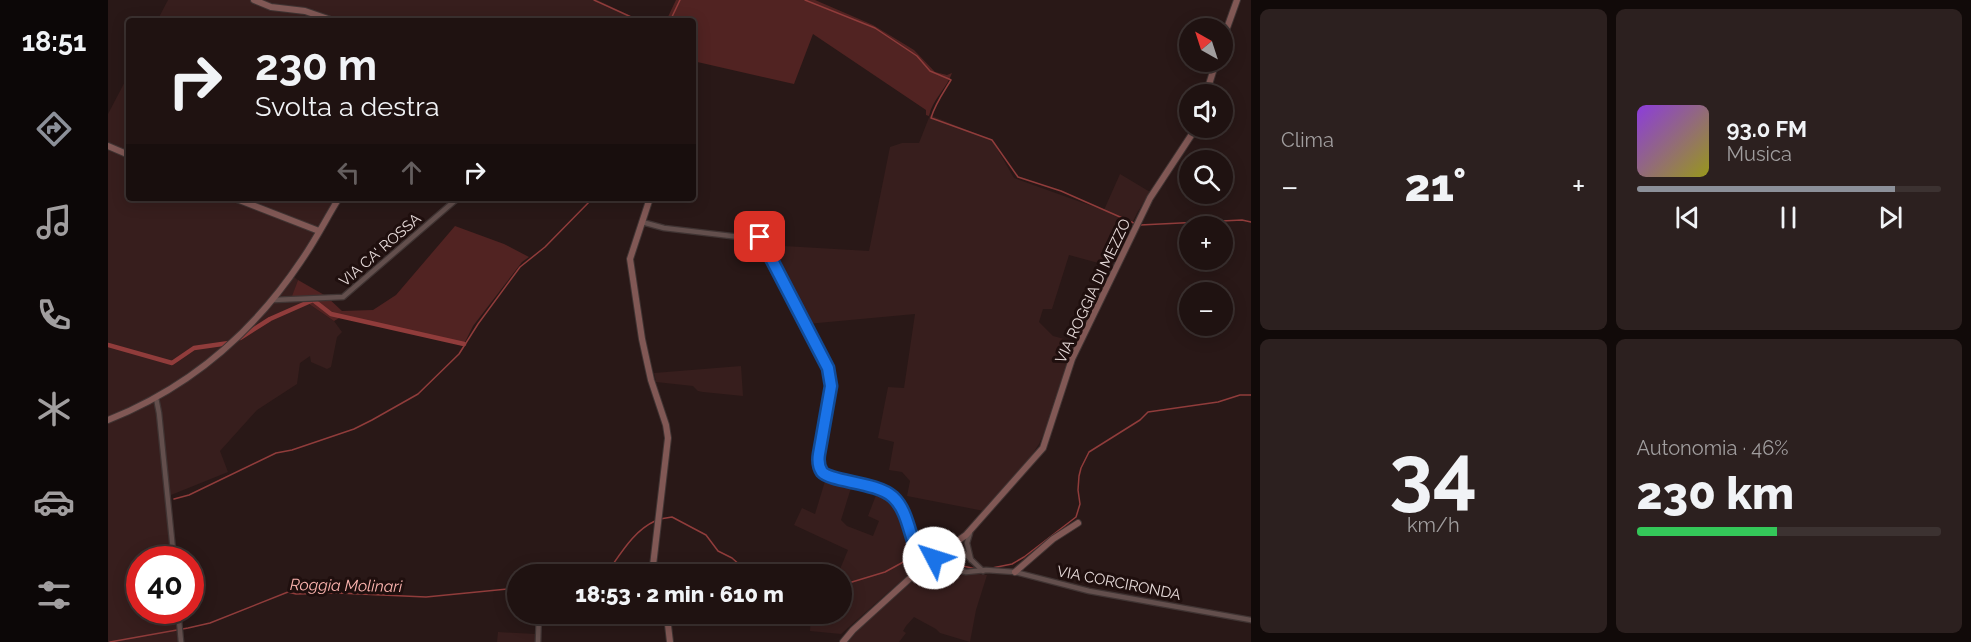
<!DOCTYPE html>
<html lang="it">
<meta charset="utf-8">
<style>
body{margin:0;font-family:Raleway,sans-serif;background:#2c201f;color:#f1f3f6;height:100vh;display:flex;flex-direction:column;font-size:22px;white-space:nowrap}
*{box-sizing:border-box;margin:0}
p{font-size:20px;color:#a19e9f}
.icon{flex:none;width:33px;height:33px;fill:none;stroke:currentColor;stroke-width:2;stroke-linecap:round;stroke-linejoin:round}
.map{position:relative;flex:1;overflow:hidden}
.panel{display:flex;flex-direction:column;gap:9px;padding:9px;background:#110a09;width:720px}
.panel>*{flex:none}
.hud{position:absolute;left:18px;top:18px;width:570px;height:183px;border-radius:6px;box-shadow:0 3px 15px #0003,0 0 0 2px #3c3231;background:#1f1211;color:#f1f3f6;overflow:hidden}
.needle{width:39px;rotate:321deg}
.fabs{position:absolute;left:1071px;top:18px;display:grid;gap:12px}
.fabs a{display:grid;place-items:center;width:54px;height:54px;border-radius:50%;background:#1f1211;box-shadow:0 3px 15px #0003,0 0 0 2px #3c3231;font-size:30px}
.speed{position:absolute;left:18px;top:546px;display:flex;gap:12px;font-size:30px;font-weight:700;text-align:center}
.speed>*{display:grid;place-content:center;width:78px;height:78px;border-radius:50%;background:#1f1211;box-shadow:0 3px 15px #0003,0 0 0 2px #3c3231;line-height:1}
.speed .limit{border:9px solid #d22;background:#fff;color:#111}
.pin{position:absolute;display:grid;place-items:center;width:51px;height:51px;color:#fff;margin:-26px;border-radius:12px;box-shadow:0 3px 9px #0006}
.me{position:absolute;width:66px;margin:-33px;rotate:310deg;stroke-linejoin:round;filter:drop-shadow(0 0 4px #0008)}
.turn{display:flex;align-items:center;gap:21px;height:126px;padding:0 30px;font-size:27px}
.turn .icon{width:78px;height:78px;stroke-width:2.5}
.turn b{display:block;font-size:42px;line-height:51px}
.lanes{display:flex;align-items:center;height:57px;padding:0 30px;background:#0003;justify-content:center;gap:30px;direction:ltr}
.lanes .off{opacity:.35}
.big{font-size:45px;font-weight:800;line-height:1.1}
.panel .card{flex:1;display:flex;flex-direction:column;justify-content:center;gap:9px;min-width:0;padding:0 21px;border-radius:9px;background:#2c201f}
.panel .dial{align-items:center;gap:0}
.dial b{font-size:78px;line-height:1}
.song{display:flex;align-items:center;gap:18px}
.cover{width:72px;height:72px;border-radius:9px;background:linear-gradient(135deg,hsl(270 70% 55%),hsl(60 70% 35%))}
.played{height:6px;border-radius:3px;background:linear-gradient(90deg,#8c9099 85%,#3c3231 85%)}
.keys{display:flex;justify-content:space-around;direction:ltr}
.heat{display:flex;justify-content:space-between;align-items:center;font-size:33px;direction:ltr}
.charge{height:9px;border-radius:4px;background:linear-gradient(90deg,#34c759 46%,#3c3231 0)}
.panel .tiles{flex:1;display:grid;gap:9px;grid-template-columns:repeat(2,1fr)}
.trip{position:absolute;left:399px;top:564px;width:345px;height:60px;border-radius:30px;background:#1f1211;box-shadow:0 3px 15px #0003,0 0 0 2px #3c3231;font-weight:800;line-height:60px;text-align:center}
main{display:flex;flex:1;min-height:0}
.tab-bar{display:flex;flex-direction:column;width:108px;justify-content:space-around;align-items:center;background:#0c0707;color:#a19e9f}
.tab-bar .icon{width:42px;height:42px}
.tab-bar .on{color:#8c9099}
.tab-bar b{font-size:27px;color:#f1f3f6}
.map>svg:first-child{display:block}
</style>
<main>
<nav class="tab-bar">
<b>18:51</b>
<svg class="icon on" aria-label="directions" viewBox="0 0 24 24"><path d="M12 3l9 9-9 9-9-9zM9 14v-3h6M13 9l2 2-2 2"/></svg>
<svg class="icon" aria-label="music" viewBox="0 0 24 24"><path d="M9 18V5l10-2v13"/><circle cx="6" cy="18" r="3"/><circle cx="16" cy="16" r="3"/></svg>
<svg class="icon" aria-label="phone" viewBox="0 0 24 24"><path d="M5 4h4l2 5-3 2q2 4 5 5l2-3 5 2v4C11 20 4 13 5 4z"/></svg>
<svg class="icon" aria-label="climate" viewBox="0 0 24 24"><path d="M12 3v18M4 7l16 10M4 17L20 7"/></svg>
<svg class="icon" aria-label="car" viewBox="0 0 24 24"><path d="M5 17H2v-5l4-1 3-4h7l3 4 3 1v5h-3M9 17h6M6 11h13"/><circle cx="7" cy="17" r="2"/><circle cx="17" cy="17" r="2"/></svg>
<svg class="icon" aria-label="filters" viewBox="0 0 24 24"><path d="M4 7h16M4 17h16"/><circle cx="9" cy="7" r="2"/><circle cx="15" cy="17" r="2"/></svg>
</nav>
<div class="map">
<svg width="1143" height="642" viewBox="0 0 1143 642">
<rect width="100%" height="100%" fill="#291817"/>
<!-- built -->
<g fill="#371e1d">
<path d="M60,0h430l43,21h-484z"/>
<path d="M21,74v124h210l-45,79 4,3 -6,18 17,6 25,17 8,11 -5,5 -6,30 -4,2 -16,-7 -1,-6 -10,7 -3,21 -40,26 -37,41 8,21 -57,23v64l-31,1v50l36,1 4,31h-72v-528z"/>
<path d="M822,115l62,25 22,38 61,22 29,10 16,-36 30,18 -13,21 -28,58 -8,-5 1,-2 -33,-9 -17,54h-9l-4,13 14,14 23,6 -31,89 -6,13 -9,14 -46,53 -77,-15 3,-15 -8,-9 -13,-2 5,-28 -16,-4 10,-51 16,1 11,-74 -108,10 -40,-79 102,6 21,-104 12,-4h17z"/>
<path d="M633,366l2,30 -40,-4 -5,-1 -5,-5 -37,-4 -2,-9z"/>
<path d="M718,478l29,6 -5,7 -9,29 6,6 26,10 6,-15 -11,-5 10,-26 13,7 10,14 16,43 9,5 -85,75 -31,-3 1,-17h31v-40h-4l10,-24 -54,-25 8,-17 13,6z"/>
<path d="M824,564l7,4 20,4 28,3 -11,35 -6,32 -30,-9 -4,-4 -22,-12 -8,9 -3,5 3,2 -7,9h-54l71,-64 -1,-2 11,-10z"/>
<path d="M390,632l38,2 -1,8h-38z"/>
</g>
<!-- green -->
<g fill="#512322">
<path d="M568,0h139l58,25 41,25 21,22 12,3 5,-2c-5,15 -20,27 -23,43l-3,-1v-5l-113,-76 -19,50 -101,-23v-40h-27z"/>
<path d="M347,226l49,18 25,13 -7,5 -49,64 -10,20 -38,-12 -84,-17 -7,4 -25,-17 -18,-5 7,-19 28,16 16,15 31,-1 23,-15z"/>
</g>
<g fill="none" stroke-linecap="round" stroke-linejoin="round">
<!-- stream -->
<g stroke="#903c3b" stroke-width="1.5">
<path d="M486,0l46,21"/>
<path d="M697,0l70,28 42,28 13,15 19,8 2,1c-8,13 -16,24 -20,38l3,1 58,21 26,37 43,14 75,33"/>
<path d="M562,21l10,-21"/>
<path d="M1032,225l102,-5 9,2"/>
<path d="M66,499l15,-4 87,-42 16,-3 62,-21 18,-9 46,-26 41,-40 19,-30 42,-57 25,-20 48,-49"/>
<path d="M552,519l12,-2 34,18 12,16 14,7 18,16"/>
<path d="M829,560l39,9"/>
<path d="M884,568l20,-4 12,-7 52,-40 4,-13 -2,-14 1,-14 2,-8 8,-16 51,-32 8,-8 70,-10 22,-7h11"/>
<path d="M498,574c14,-19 27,-43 49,-53"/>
<path d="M734,585l43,-13 33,-18"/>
<path d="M2,642l78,-14 22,-5 78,-31 8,2 42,-1 88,4 92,-9"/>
</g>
<!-- canal -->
<g stroke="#903c3b" stroke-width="4.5">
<path d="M132,338l30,-19 43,-19 18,14 133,30"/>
<path d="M0,345l64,18 22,-15 35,-5"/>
</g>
<defs>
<g id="street">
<path d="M534,222l22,6 84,10 12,-1 68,131 3,18 -12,68c-1,6 -1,12 3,18 9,10 55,10 71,25 14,13 16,35 23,52l3,3 15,6"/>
<path d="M165,300l70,-3 115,-99"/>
<path d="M48,398l3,15 15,147"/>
<path d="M862,533l-3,10 4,17"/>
<path d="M850,541l1,7 24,23"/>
<path d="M836,552l8,-3 9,4"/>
<path d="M831,566l27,6 20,-2 29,2 74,19 162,29"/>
<path d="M70,610l3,32"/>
<path d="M430,642l1,-28"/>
</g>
<g id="secondary">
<path d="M146,0l17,7 34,4 29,10"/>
<path d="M1114,42l15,-42"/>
<path d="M1098,94l10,-32"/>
<path d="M0,146l21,9"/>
<path d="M126,198l85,33"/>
<path d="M542,198l-20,61 12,80 9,41 15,45 2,13 -16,136"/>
<path d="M0,420c80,-32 145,-87 193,-159 14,-20 25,-42 38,-63"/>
<path d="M907,572l38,-33 25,-16"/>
<path d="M556,614l4,11 2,17"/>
<path d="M735,642l10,-12 76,-69 37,-26 77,-87 29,-89 78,-161 46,-70"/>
</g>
</defs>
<!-- street casing -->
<use href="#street" stroke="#403433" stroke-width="7"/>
<!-- secondary casing -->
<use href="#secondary" stroke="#403433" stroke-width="8"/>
<!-- street -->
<use href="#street" stroke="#634f4d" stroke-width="4.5"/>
<!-- secondary -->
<use href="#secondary" stroke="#815855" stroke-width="6"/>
</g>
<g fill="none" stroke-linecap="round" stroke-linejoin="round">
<defs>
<path id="route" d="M652,237l68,131 3,18 -12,68c-1,6 -1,12 3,18 9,10 55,10 71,25 14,13 16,35 23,52l3,3 15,6"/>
</defs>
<!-- route casing -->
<use href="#route" stroke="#114b97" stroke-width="15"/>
<!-- route -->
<use href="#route" stroke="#1a73e8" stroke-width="10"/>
</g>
<g text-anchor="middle" stroke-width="6" stroke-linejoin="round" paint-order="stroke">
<!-- street labels -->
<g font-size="15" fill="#e8dcdb" stroke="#1f0f0e">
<text transform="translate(272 250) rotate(-41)" y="5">VIA CA' ROSSA</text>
<text transform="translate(985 291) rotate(-65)" y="5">VIA ROGGIA DI MEZZO</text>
<text transform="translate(1011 583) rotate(11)" y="5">VIA CORCIRONDA</text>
</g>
<!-- water labels -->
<g font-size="16" font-style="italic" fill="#fdb4af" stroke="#1f0f0e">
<text transform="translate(238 585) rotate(1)" y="6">Roggia Molinari</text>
</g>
</g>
</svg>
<div class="fabs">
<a><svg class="needle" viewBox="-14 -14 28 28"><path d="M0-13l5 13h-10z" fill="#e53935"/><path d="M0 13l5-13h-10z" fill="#a19e9f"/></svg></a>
<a><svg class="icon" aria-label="sound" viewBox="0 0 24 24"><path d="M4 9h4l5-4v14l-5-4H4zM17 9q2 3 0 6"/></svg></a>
<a><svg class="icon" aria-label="search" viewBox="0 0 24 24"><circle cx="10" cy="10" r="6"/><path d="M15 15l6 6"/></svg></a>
<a>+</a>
<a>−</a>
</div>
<div class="speed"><div class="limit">40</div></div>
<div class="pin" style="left:652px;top:237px;background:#d93025"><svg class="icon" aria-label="arrive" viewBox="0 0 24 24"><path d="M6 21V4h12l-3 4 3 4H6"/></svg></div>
<svg class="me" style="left:826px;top:558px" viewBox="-20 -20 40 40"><circle r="19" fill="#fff"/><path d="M0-13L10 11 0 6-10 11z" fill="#1a73e8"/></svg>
<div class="trip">18:53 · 2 min · 610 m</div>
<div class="hud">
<div class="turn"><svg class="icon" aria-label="right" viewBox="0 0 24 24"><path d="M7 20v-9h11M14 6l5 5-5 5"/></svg><div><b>230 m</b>Svolta a destra</div></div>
<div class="lanes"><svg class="icon off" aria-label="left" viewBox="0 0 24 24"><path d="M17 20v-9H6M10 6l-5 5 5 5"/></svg><svg class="icon off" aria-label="ahead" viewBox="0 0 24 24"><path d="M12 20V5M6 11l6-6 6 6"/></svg><svg class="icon" aria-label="right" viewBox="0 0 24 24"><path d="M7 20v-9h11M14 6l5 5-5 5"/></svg></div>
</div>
</div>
<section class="panel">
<div class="tiles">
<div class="card"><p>Clima</p>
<div class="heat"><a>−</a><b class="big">21°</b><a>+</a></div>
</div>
<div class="card">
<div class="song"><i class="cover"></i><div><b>93.0 FM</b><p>Musica</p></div></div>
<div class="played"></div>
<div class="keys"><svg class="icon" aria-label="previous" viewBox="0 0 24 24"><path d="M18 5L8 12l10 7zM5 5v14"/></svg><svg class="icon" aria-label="pause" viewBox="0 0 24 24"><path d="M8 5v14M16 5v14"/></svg><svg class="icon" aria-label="next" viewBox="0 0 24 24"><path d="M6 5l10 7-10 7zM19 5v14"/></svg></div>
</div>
<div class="card dial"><b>34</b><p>km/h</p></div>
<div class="card"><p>Autonomia · 46%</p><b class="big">230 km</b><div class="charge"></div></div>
</div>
</section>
</main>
